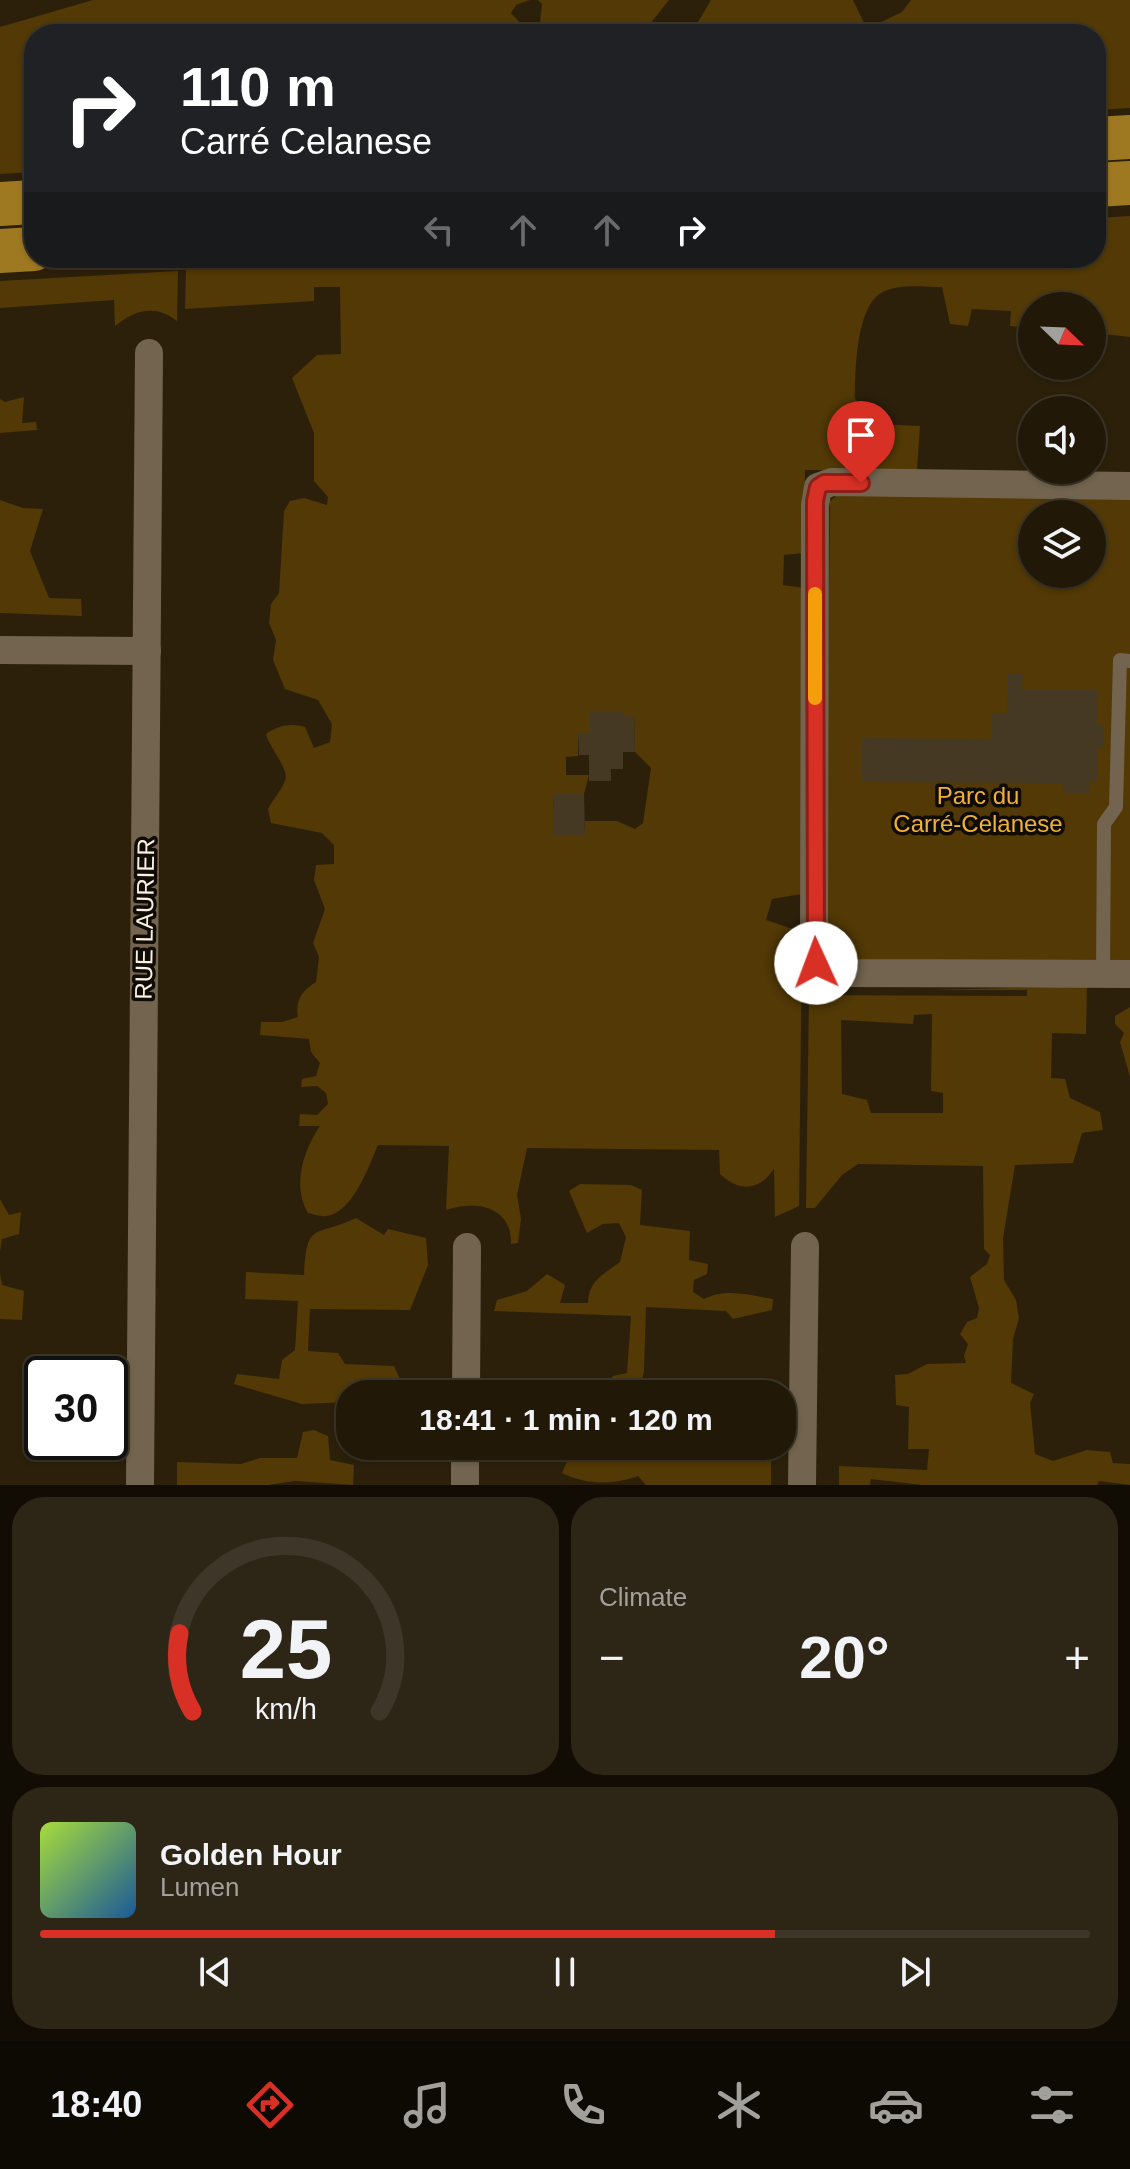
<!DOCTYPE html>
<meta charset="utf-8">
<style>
body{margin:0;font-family:Helvetica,sans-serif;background:#2d2516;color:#f1f3f6;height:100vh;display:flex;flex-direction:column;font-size:30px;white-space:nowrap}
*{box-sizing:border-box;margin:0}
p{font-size:26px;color:#a2a09c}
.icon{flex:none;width:44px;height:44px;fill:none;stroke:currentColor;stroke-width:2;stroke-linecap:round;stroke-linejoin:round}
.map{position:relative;height:1485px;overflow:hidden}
.side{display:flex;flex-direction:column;gap:12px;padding:12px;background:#120d04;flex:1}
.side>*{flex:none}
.banner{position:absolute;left:24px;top:24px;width:1082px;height:244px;border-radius:32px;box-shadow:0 2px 6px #0004,0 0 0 2px #3e3729;background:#202124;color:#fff;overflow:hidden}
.needle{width:52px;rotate:113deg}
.buttons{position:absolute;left:1018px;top:292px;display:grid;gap:16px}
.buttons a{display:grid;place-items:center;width:88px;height:88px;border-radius:50%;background:#211808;box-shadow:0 2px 6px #0004,0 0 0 2px #3e3729;font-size:40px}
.speed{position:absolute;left:24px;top:1356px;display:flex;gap:16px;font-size:40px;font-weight:700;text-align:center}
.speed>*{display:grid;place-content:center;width:104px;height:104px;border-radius:50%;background:#211808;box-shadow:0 2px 6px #0004,0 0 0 2px #3e3729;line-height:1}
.speed .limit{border:4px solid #111;border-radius:12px;background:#fff;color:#111}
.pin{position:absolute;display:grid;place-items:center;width:68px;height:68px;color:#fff;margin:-82px -34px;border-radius:50% 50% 50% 0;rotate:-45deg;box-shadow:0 0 8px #0007}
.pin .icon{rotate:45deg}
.me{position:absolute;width:88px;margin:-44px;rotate:358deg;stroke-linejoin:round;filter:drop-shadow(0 0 6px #0008)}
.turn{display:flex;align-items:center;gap:28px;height:168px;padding:0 24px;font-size:36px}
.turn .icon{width:104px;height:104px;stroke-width:2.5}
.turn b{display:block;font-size:56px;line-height:68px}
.lanes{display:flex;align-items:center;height:76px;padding:0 24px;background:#0003;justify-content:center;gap:40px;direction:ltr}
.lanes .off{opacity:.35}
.big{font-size:60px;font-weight:600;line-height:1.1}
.side .tile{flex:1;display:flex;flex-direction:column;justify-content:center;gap:12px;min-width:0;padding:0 28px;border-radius:32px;background:#2d2516}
.side .dial{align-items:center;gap:0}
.dial svg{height:208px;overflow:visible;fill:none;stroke:#3e3729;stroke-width:7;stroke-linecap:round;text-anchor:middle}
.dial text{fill:#f1f3f6;stroke:none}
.song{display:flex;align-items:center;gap:24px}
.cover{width:96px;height:96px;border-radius:12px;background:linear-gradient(135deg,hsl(80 70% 55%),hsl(210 70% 35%))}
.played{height:8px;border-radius:4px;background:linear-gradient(90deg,#d93025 70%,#3e3729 70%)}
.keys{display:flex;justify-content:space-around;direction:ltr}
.heat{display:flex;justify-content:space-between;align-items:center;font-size:44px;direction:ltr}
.side .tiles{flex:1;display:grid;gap:12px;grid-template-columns:1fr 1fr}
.tile:last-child{grid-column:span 2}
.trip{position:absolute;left:336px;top:1380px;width:460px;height:80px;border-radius:32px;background:#211808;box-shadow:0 2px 6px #0004,0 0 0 2px #3e3729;font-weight:600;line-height:80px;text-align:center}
.dock{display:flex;height:128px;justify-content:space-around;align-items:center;background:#0d0a03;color:#a2a09c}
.dock .icon{width:56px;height:56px}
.dock .on{color:#d93025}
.dock b{font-size:36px;color:#f1f3f6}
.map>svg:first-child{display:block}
</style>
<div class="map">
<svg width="1130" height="1485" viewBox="0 0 1130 1485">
<rect width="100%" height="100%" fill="#2c200b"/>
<!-- green -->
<g fill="#523905" fill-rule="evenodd">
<path d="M93,0h437l-14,5 -5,8 14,15 -3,6h-488v138l-34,2v-147z"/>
<path d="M538,0h131l-27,34h-96l-6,-11 2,-19z"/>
<path d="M711,0h142l14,29 35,-17 9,-12h219v108l-34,2v-76h-405z"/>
<path d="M1130,216v121l-35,-4 -3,-27h-60v22l-22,-2 1,-15 -39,-2 -4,17 -18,-2 -8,-37c-18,0 -44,-4 -61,6 -25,15 -26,80 -26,106l21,25 44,2 -3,44h-112l-1,83 -20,2 -1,30 21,3 -2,306 -30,5 -6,21 36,12 -3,274 -24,11 -1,-48c-14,21 -34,24 -54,5l-1,-24 -192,-2 -10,47 4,24 -3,24 -7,1c1,-38 -35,-44 -65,-34l3,-64 -71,-1c-9,21 -25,67 -51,71 -6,1 -14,-2 -19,-3 -16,-27 -5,-62 12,-87h-21l1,-12 17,1 11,-11 -2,-11 -9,-7 -16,1 1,-8 14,-3 4,-13 -9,-11 -2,-13 -49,-4 1,-13h21l16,-5c-3,-17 4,-26 18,-35l3,-25 -6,-14 12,-34 -11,-29 2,-15 18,-1v-19l-12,-12 -51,-10 -3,-14c5,-10 13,-18 17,-28 5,-12 -16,-33 -19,-47 13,-9 24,-11 39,-7l9,21 16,-6 2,-18 -14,-24 -33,-11 -12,-29 3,-20 -7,-17 2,-19 8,-11 5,-82 6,-10 14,-3 23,7 1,-8 -14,-16v-48l-22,-55 25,-23 24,-1 -1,-67h-26v14l-129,8 1,-39 231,-12h679v-40zM591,711h32v5h11l1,36 16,16 -8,55 -8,6 -18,-8h-32v14h-30l-2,-40 31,-1 5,-19h-23v-18l12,-1v-23h12z"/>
<path d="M178,271l-1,50c-22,-17 -42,-11 -62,5l-1,-26 -114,8v-27z"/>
<path d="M24,397l-2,26 14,-1 1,8 -37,3v-34l5,3z"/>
<path d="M838,495l292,3v464l-296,-1 -9,-9 5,-451zM1032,514h60v60h-60z"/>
<path d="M0,500l23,8 20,1 -13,42 19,47 32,1 1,17 -82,-3z"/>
<path d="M1087,986l-1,48 -34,-1 -1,45 14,1 5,19 30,14 3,18 -21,3 -9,30 -58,2 -12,73 1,42 12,20 3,18 -6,21 -2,44 23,11 -4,9 5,51 18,7 34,-11 23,2 3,11 17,1v21l-31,-4 -2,4h-175l-51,-6 -1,6h-31v-19l88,4 2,-21h-21l1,-42 -13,-2 -1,-30 13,-1 19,-10 39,-1 -2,-7 4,-12 -8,-10 7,-12 10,-4 2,-10 -9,-31 17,-13 3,-9 -6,-6 -1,-83 -125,-2 -16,11 -27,33h-9l3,-213 218,1v-6h-97zM932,1014l-1,77 12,2v20h-72l-4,-13 -25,-6 -1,-74 72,4 1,-9z"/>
<path d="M1130,1007v70l-10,-35 4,-9 -9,-9v-8z"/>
<path d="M580,1184l51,1 11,5 -2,35 50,6 -1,29 19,4 -1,10 -13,6 -1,12 11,7c23,-11 44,-4 69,0l-1,11 -39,9 -7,-8 -80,-4 -2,64 -5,23h-33v-10l7,-8 14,-3 4,-57 -137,-5 3,-11 30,-9 20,-17 18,11 -5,18h28c1,-22 14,-28 32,-41l6,-25 -7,-14 -16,1 -16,9 -18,-42z"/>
<path d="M0,1199l9,16 12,-3 -2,22 -17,5 -2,12z"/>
<path d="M356,1218l28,17 4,-6 38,9 2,27 -18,45 -100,-1 -2,42 30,2 7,11 49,2 9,20 -24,8h-29v8l-48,2 -68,-20 3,-10 42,5 3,-19 13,-10 3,-49 -53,-2 1,-27 58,3c3,-54 9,-37 52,-57z"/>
<path d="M0,1273l2,12 22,6 -2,29 -22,-1z"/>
<path d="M314,1430l14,6 2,24 24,5 -1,20 -58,-4 -27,4h-91v-23l64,2 19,-6h37l6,-26z"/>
<path d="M624,1446h81l18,7 48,2v30h-125l-8,-9c-23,9 -53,9 -76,-3l5,-12 47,-3z"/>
</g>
<!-- building -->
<g fill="#453923">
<path d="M1008,673h15l-1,17h76v35h6v23l-6,-1 -1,35h-7v11h-26l-1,-10 -201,-1v-44l129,1v-26l16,1z"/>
<path d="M590,711h33v5h11l1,36h-12v17h-12v12h-22v-26h-10l-1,-22h12z"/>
<path d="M553,794h31l1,41h-31z"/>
</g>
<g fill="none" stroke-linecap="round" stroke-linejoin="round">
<!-- service -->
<path stroke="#72644e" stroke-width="14" d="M1103,974l1,-150 12,-17 4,-147 10,1"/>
<!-- minor -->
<g stroke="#72644e" stroke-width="28">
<path d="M1130,486l-298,-4 -14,5 -3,19 -1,449 5,12 13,6 298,1"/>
<path d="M0,650l147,1"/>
<path d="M466,1394l1,-147"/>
<path d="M140,1485l9,-1132"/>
<path d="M465,1485v-39"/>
<path d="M802,1485l3,-239"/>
</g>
<!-- primary -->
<g stroke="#9f7922" stroke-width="44">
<path d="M1096,139l34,-2"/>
<path d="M1096,185l34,-2"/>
<path d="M0,204l34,-2"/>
<path d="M0,251l34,-2"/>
</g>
</g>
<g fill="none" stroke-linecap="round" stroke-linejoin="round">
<defs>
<path id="route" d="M816,963l-1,-462 3,-14 6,-4h37"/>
</defs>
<!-- route casing -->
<use href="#route" stroke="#8d1f18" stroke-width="20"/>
<!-- route -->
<use href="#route" stroke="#d93025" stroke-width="14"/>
<!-- slow -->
<path stroke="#f59e0b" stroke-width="14" d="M815,698v-104"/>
</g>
<g text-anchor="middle" stroke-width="7" stroke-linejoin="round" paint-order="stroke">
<!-- park labels -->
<g font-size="24" fill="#efb238" stroke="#100b04">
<text x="978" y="804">Parc du<tspan x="978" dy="28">Carré-Celanese</tspan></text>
</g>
<!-- street labels -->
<g font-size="24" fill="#f8f0e3" stroke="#100b04">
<text transform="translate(145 919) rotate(-89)" y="8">RUE LAURIER</text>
</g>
</g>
</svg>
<div class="buttons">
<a><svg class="needle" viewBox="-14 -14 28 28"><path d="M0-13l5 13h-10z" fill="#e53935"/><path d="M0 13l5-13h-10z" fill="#a2a09c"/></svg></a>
<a><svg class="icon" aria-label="sound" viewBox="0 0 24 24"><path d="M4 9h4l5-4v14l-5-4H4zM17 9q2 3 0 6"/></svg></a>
<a><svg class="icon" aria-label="layers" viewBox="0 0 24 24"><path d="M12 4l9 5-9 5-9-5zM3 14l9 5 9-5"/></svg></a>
</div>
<div class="speed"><div class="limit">30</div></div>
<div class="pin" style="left:861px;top:483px;background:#d93025"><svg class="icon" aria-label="arrive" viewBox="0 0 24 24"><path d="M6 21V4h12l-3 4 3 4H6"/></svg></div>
<svg class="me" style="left:816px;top:963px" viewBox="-20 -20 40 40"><circle r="19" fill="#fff"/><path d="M0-13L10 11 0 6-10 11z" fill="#d93025"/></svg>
<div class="trip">18:41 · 1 min · 120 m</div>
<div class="banner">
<div class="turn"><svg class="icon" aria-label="right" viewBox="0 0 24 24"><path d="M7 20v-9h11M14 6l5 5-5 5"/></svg><div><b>110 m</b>Carré Celanese</div></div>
<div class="lanes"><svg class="icon off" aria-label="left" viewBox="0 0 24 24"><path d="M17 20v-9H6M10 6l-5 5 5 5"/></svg><svg class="icon off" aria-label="ahead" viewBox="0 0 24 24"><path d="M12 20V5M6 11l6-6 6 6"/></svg><svg class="icon off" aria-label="ahead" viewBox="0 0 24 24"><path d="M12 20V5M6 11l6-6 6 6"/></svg><svg class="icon" aria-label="right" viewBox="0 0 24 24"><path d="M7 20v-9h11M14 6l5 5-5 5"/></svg></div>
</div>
</div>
<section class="side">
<div class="tiles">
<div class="tile dial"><svg viewBox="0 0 100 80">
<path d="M14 69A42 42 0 1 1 86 69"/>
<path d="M14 69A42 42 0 0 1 9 39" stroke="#d93025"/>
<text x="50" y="56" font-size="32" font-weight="700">25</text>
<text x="50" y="72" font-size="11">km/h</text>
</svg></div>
<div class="tile"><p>Climate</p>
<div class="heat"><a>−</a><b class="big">20°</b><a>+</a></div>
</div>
<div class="tile">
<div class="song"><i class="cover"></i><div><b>Golden Hour</b><p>Lumen</p></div></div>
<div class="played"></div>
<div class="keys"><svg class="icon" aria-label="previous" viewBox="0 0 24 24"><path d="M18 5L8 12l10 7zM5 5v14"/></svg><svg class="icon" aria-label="pause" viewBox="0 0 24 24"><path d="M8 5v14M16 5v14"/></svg><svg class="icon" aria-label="next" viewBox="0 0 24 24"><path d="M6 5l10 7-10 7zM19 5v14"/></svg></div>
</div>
</div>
</section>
<nav class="dock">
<b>18:40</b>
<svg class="icon on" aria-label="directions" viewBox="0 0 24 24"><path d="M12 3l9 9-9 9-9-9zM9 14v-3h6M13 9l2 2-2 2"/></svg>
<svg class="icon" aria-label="music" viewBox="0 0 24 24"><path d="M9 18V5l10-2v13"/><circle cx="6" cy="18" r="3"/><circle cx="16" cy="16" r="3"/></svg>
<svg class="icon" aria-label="phone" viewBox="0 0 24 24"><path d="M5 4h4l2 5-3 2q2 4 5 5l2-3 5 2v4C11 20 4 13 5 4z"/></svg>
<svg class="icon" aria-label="climate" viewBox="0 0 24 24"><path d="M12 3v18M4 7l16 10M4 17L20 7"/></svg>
<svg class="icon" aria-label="car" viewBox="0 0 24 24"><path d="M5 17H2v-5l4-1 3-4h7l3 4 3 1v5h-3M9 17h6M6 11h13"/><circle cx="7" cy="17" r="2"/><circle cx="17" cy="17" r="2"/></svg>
<svg class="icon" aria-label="filters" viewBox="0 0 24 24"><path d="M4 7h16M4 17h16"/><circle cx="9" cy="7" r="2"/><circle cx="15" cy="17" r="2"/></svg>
</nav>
